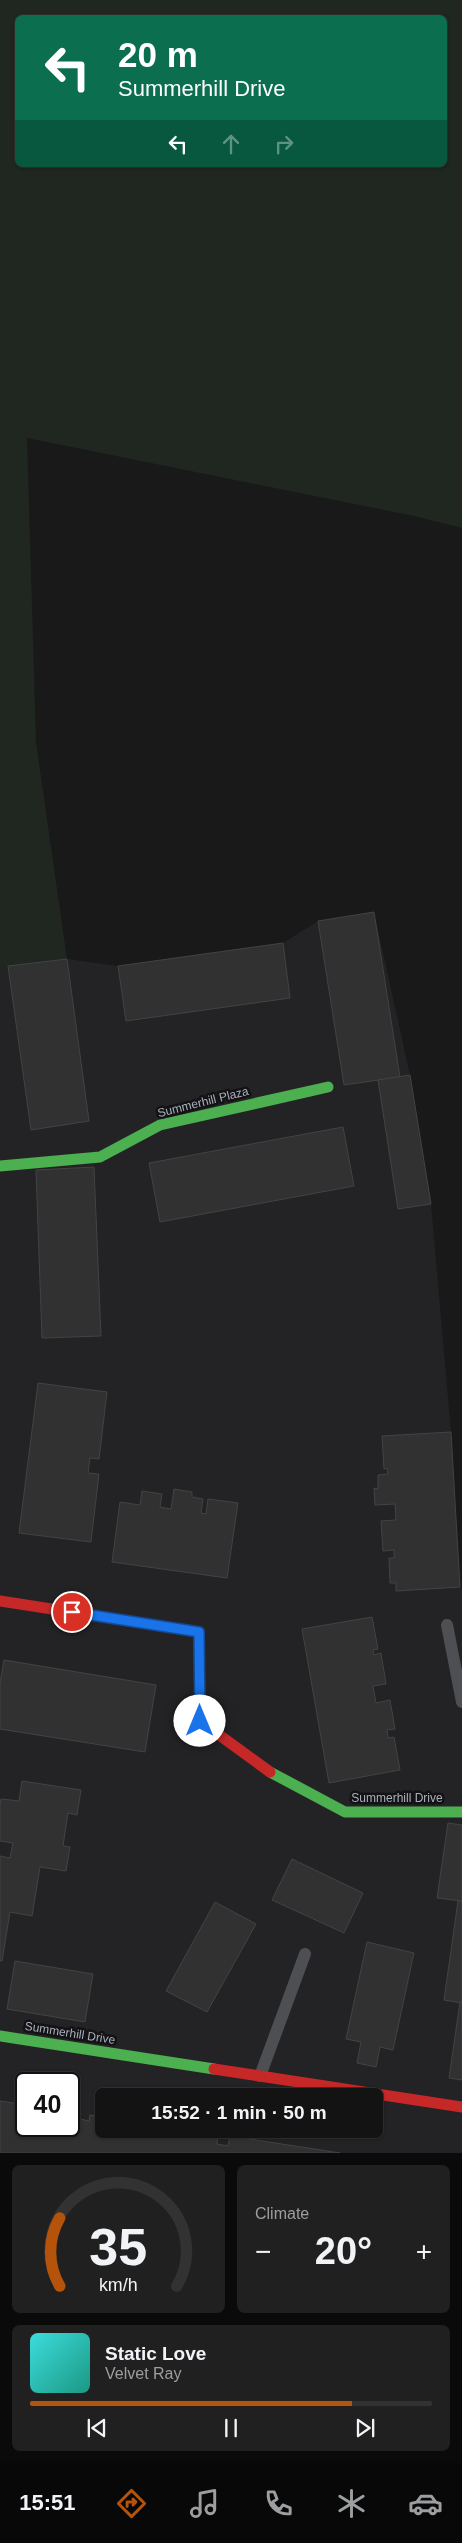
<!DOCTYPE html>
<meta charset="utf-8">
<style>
body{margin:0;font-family:Arial,sans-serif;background:#202021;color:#f1f3f6;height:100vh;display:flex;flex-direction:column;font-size:19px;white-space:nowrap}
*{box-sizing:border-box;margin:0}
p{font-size:16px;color:#9d9ea0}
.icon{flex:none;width:28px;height:28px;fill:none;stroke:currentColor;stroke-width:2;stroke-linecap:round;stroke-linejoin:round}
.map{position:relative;height:2153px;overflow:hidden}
.sheet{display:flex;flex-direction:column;gap:12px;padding:12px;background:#0a0a0a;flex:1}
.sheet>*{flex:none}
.hud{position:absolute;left:15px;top:15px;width:432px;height:152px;border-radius:8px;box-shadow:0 1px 4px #0004,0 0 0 1px #323233;background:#0b6e4f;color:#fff;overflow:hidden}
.speed{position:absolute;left:15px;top:2072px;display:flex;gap:10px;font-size:25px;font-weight:700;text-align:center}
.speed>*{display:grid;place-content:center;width:65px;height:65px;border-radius:50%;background:#131313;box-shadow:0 1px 4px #0004,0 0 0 1px #323233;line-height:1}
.speed .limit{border:2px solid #111;border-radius:8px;background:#fff;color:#111}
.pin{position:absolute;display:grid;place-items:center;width:42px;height:42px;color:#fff;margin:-21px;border:2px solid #fff;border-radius:50%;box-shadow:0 1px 5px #0007}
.me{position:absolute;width:55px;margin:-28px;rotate:0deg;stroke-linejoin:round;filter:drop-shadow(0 0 4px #0008)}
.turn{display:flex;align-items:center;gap:18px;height:105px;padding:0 20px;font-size:22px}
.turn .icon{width:65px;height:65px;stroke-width:2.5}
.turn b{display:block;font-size:35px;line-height:42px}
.lanes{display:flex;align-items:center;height:48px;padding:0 20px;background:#0003;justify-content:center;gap:25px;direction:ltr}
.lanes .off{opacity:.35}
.big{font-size:38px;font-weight:800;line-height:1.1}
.sheet .card{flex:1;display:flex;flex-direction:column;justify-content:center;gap:8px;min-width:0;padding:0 18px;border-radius:8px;background:#202021}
.sheet .dial{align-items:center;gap:0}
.dial svg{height:130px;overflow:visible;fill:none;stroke:#323233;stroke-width:7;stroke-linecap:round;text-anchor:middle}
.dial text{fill:#f1f3f6;stroke:none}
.song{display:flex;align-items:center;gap:15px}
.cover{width:60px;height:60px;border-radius:8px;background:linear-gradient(135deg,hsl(180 70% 55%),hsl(170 70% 35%))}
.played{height:5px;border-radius:2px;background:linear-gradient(90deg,#b45309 80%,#323233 80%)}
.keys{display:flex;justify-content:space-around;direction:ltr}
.heat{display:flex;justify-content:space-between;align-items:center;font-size:28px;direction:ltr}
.sheet .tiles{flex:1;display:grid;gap:12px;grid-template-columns:1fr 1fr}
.card:last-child{grid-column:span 2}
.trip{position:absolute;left:95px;top:2088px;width:288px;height:50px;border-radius:8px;background:#131313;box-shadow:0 1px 4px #0004,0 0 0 1px #323233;font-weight:800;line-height:50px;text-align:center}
.tab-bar{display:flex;height:80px;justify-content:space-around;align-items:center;background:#080808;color:#9d9ea0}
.tab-bar .icon{width:35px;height:35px}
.tab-bar .selected{color:#b45309}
.tab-bar b{font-size:22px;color:#f1f3f6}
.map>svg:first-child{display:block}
</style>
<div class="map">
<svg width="462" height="2153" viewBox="0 0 462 2153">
<rect width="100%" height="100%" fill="#191919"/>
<!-- built -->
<path fill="#232326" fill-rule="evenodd" d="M374,912l36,163 21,129 20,228 9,155 2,1v565h-462v-1186l67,-8 51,7 165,-23 35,-22zM26,2084h43v42h-43zM104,2096h270v33h-270z"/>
<!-- green -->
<path fill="#1f2720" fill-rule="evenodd" d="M0,0h462v528l-48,-12 -387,-78 9,304 31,217 -67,8zM18,18h427v147h-427z"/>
<!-- building -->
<g fill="#313132" stroke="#424345">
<path d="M374,912l26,165 -56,8 -26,-164z"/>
<path d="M283,943l7,55 -164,23 -8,-55z"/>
<path d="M67,959l22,162 -58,9 -23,-164z"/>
<path d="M410,1075l21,129 -33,5 -20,-129z"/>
<path d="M343,1127l11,59 -194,36 -11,-59z"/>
<path d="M94,1167l7,169 -59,2 -6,-168z"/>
<path d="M38,1383l69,9 -8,67 -9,-1 -2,15 11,1 -8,68 -72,-9z"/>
<path d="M451,1432l9,155 -64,4v-8h-6l-1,-25h5v-8l-11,1 -2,-30 15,-1 -1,-16 -20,1 -1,-17 4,1v-14l10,-1 -1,-6 -3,1 -2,-33z"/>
<path d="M174,1489l18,3v5l11,2 -2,14 5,1 2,-15 30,4 -11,75 -115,-16 8,-60 20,3 2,-14 20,3 -2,13 11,2z"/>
<path d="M372,1617l6,32 -5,1 1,5 7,-2 5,31 -13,2 3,17 14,-3 5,29 -8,1 1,8 6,-1 6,33 -71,13 -27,-154z"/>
<path d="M4,1660l152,25 -11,67 -145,-23v-46z"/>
<path d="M22,1781l59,9 -4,25 -9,-2 -5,33 7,1 -4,24 -26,-4 -8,49 -22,-4 -8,49h-2v-105l10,2 3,-15 -13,-2v-37l1,-5 18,2z"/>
<path d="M448,1823l14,2v76l-25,-3z"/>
<path d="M292,1859l71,34 -19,40 -72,-33z"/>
<path d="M458,1901h4v102l-18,-3z"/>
<path d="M215,1902l41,22 -49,88 -41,-21z"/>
<path d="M367,1942l47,11 -21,97 -13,-3 -4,20 -19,-4 4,-21 -15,-3z"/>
<path d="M15,1961l78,13 -8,48 -78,-13z"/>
<path d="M460,2002l2,1v77l-13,-2z"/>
<path d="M0,2101l26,4v21h43v-15l12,2 -1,6 9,2 1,-6 14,2v12h78l36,5 -1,10 11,2 2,-10 110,17h-340z"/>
</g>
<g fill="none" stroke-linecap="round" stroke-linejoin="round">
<!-- lane -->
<g stroke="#4d4f52" stroke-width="12">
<path d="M447,1625l15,77"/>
<path d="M260,2076l45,-122"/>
</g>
<!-- fast -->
<g stroke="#4caf50" stroke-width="11">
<path d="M0,1166l100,-9 60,-32 168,-38"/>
<path d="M270,1772l75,40h117"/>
<path d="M0,2036l214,33"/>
</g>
<!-- jam -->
<g stroke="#c62828" stroke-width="11">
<path d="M0,1601l199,31 1,89 70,51"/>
<path d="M214,2069l248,38"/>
</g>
</g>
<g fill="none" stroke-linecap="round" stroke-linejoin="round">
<defs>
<path id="route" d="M72,1612l127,20 1,89"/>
</defs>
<!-- route casing -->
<use href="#route" stroke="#114b97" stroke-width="12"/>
<!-- route -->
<use href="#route" stroke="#1a73e8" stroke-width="9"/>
</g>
<g text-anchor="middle" stroke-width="5" stroke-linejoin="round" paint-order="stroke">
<!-- street labels -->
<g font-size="12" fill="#aaafbb" stroke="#131316">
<text transform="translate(203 1102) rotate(-14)" y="4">Summerhill Plaza</text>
<text x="397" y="1802">Summerhill Drive</text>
<text transform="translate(70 2033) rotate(9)" y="4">Summerhill Drive</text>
</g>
</g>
</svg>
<div class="speed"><div class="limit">40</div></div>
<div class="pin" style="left:72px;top:1612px;background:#d93025"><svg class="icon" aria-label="arrive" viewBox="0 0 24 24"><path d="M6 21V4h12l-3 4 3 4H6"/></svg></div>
<svg class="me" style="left:200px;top:1721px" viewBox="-20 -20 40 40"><circle r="19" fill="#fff"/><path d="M0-13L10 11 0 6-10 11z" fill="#1a73e8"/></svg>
<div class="trip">15:52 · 1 min · 50 m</div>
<div class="hud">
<div class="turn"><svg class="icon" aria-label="left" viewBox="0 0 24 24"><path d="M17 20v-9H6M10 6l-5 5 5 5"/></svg><div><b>20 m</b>Summerhill Drive</div></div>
<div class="lanes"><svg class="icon" aria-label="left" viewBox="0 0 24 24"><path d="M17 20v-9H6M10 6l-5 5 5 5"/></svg><svg class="icon off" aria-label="ahead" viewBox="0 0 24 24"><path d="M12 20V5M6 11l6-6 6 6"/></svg><svg class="icon off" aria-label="right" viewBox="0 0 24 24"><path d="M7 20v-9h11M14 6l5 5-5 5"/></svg></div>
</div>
</div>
<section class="sheet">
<div class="tiles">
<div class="card dial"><svg viewBox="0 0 100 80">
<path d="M14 69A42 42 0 1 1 86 69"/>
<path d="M14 69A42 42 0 0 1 14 27" stroke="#b45309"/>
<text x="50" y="56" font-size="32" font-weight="700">35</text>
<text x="50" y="72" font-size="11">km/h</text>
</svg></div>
<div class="card"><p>Climate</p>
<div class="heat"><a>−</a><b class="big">20°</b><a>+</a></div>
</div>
<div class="card">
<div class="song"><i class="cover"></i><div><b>Static Love</b><p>Velvet Ray</p></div></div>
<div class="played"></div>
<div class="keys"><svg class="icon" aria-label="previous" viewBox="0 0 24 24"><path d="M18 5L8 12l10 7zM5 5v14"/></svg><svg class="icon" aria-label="pause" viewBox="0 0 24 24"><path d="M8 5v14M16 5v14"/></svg><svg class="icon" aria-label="next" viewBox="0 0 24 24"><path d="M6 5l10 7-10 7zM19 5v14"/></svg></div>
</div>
</div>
</section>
<nav class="tab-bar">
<b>15:51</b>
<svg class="icon selected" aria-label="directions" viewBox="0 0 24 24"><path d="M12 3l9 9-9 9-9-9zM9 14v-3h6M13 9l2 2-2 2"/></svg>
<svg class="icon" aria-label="music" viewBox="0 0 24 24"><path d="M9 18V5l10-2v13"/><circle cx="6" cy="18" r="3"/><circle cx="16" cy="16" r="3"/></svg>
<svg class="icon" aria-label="phone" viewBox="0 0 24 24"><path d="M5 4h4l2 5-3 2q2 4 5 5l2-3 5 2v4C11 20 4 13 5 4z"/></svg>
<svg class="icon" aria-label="climate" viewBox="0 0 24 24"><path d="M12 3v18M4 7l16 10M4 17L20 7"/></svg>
<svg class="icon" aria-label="car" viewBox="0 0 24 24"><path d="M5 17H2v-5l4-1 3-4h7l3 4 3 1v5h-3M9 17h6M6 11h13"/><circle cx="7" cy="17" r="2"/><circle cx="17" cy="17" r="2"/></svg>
</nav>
